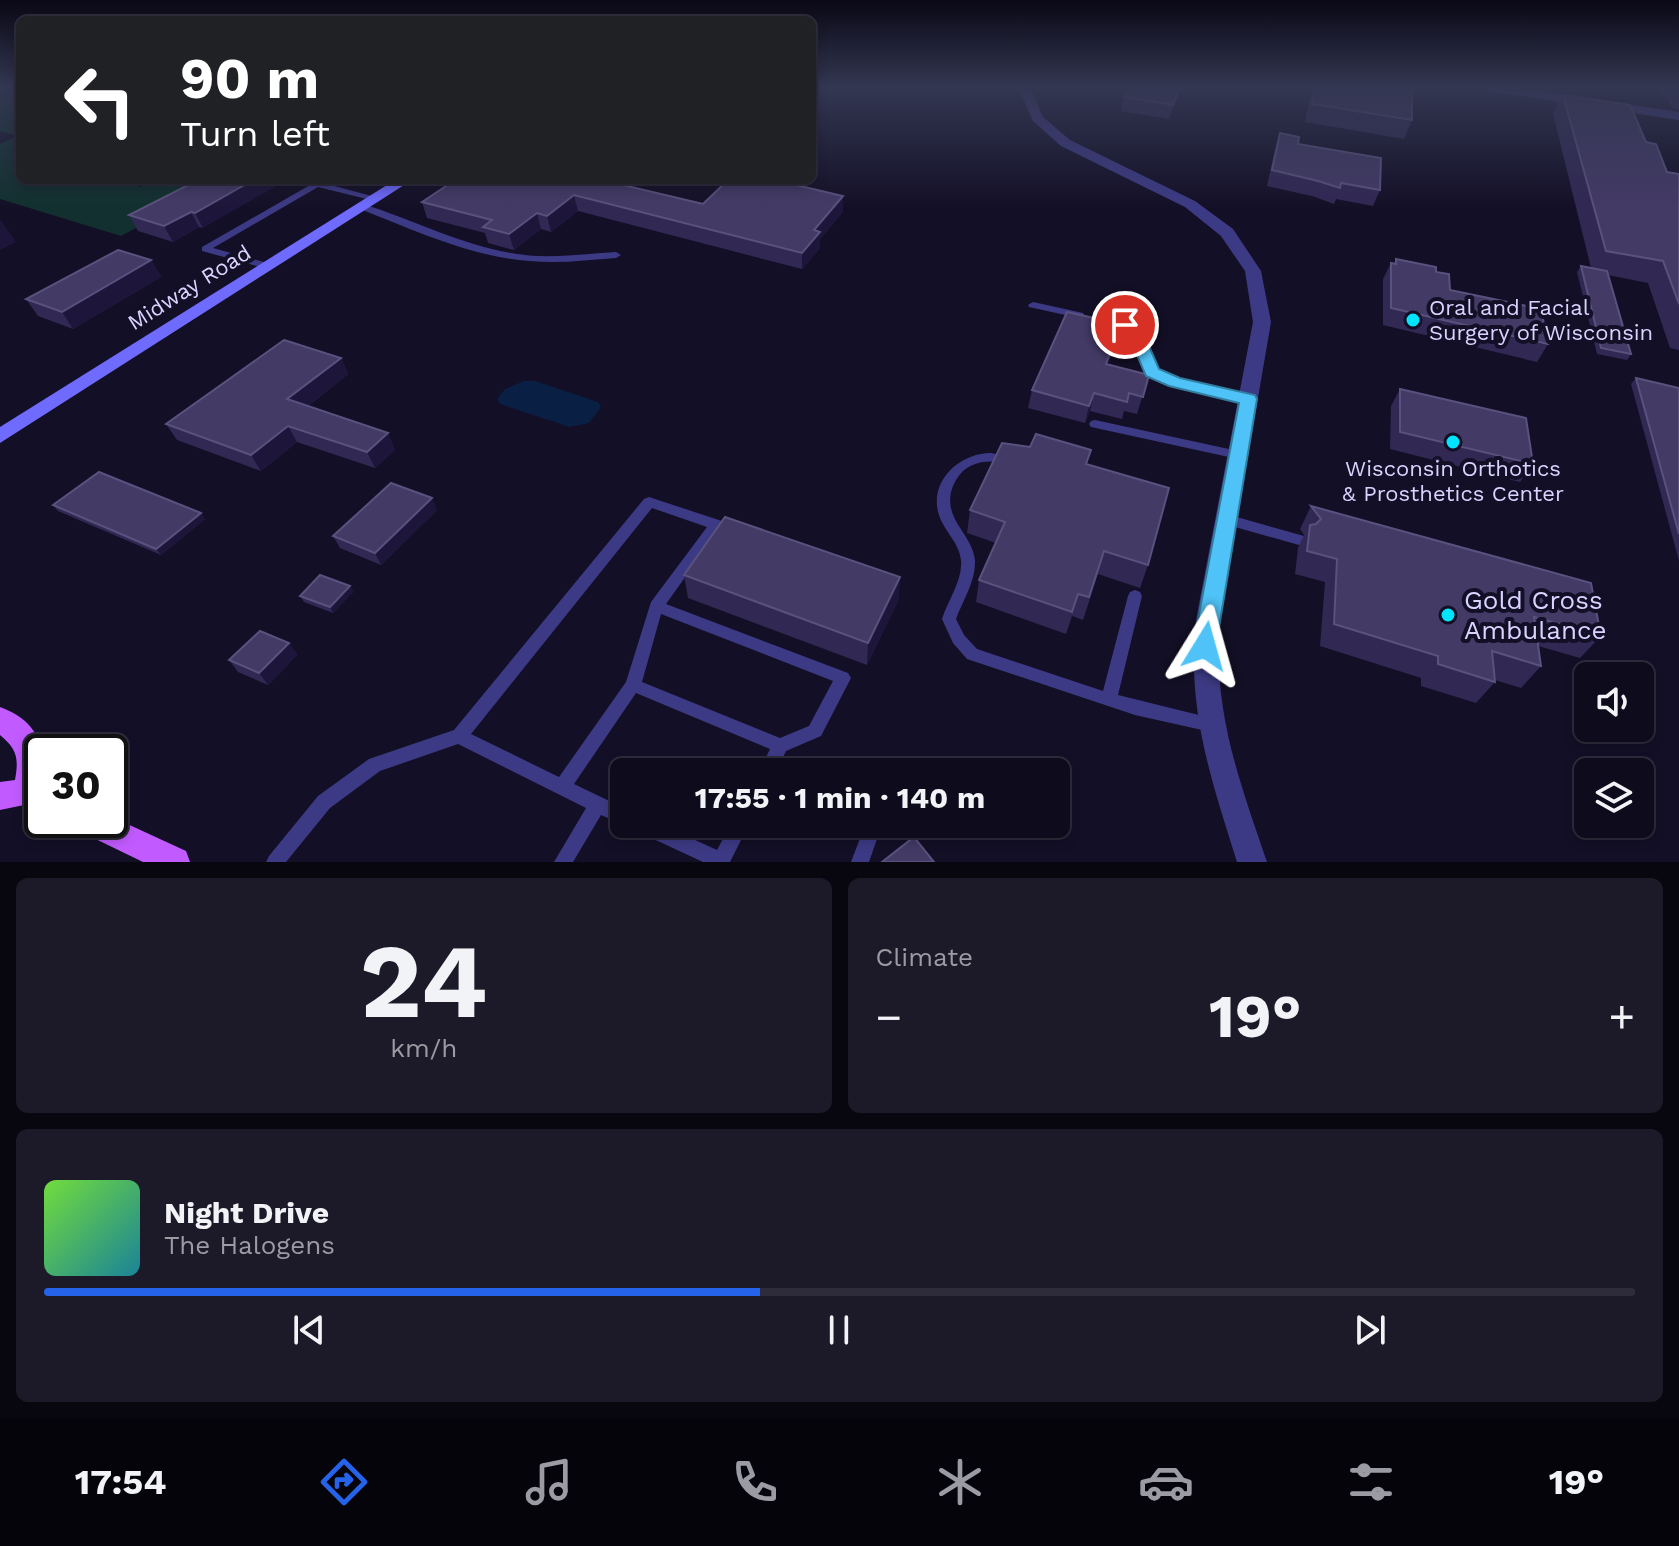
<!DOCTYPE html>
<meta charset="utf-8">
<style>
body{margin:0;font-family:"Work Sans",sans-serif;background:#1c1929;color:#f1f3f6;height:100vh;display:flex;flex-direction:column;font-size:30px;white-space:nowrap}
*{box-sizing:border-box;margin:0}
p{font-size:26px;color:#9b9ba3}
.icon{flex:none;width:44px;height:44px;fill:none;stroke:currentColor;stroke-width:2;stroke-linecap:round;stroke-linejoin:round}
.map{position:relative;height:862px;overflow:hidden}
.side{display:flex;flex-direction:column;gap:16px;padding:16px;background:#08060f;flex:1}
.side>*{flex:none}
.top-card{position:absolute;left:16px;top:16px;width:800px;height:168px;border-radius:12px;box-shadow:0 4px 12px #0003,0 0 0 2px #2e2b3b;background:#202124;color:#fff;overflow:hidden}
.fabs{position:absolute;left:1574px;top:662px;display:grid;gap:16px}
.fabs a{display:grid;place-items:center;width:80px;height:80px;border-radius:12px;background:#0e0b1c;box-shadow:0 4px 12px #0003,0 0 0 2px #2e2b3b;font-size:40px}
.speed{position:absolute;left:24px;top:734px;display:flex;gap:16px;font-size:40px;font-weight:700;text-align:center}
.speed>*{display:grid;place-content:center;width:104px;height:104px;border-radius:50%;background:#0e0b1c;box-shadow:0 4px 12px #0003,0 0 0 2px #2e2b3b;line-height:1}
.speed .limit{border:4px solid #111;border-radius:12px;background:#fff;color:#111}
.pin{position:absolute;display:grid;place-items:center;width:68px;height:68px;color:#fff;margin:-34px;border:4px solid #fff;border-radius:50%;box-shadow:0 2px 8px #0007}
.me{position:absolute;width:88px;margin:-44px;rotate:8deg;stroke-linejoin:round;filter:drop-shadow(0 0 6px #0008)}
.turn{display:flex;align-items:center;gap:28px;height:168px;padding:0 32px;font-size:36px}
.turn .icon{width:104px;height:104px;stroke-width:2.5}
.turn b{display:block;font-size:56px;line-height:68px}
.big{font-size:60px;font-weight:700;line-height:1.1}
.side .tile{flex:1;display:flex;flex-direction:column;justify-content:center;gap:12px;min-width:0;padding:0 28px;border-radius:12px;background:#1c1929}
.side .dial{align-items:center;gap:0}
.dial b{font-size:104px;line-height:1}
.song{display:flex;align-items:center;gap:24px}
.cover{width:96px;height:96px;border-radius:12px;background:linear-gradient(135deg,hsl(100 70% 55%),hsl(190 70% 35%))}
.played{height:8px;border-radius:4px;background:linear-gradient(90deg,#2563eb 45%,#2e2b3b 45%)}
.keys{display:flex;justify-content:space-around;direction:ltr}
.heat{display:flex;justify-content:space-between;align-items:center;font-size:44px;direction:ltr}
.side .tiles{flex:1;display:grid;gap:16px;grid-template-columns:1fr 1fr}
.tile:last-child{grid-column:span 2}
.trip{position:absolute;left:610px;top:758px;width:460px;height:80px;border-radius:12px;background:#0e0b1c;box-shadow:0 4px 12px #0003,0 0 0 2px #2e2b3b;font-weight:700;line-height:80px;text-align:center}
.dock{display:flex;height:128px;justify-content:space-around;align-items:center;background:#06040b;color:#9b9ba3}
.dock .icon{width:56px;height:56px}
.dock .on{color:#2563eb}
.dock b{font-size:36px;color:#f1f3f6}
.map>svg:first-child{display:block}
</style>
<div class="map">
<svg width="1679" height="862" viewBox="0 0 1679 862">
<rect width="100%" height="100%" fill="#130f26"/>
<!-- green -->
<path fill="#12302f" d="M0,87h20v58l-7,7 7,4v24h95l26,7 14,-7h80l-22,7 -92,49 -121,-37v-55l18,-8 -18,-5z"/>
<!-- water -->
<path fill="#0a1f44" d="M524,381h11l63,21 3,5 -12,16 -19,4 -70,-23 -3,-5 8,-10z"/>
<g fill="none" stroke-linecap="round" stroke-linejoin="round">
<!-- service -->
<g fill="#3d3a85" fill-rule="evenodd">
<path d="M297,180h15l67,18 -4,3 -57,-14 -105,61 58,16v4l-3,1 -66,-18v-4l108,-62z"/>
<path d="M363,204c51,16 100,42 154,50 32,5 66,0 99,-2l5,3 -5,3c-29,2 -57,6 -86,3 -59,-4 -116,-31 -170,-52l-1,-2z"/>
<path d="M1033,302l50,11 1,2 -5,3 -50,-11 -1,-2z"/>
<path d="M1105,318c38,10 36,20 51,52l22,9 70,16 6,4 -6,4 -77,-18 -23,-10c-16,-30 -11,-41 -47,-52l-1,-2z"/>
<path d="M1095,420l143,31 6,4 -6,4 -147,-32 -2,-3 2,-3z"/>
<path d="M991,453l23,5 2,3 -6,4c-17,-5 -32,-6 -47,6 -6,6 -10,13 -12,21 -6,29 21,42 24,68 1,21 -12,40 -19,59l8,16 13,14 126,42 25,-95 2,-4 5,-2 5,2 2,4 -24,99 93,23 6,2 2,5 -2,5 -6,2 -76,-17 -168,-56 -14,-16 -11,-24c6,-19 21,-39 19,-59 -2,-18 -17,-29 -22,-45 -11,-34 21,-62 52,-62z"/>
<path d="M649,497l88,29 2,4 -2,4 -5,1 -14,-4 -52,73 182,69 3,5 -30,58 -35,15 -10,21h-17l11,-23 -134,-56 -62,91 50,24v16h4l-4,1 -23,-10 -28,47h-19l32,-54 -128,-64 -78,27 -50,37 -44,54h-20l3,-6 49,-60 51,-37 85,-29 190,-231zM652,508l55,19 -56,75 -25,80 -67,95 -88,-43zM661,614l172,67 -24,45 -29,12 -138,-56z"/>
<path d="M1226,514l78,22 2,4 -2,4 -5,1 -78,-22 -2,-4 2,-4z"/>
<path d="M631,824h29l57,26 14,-26h18l-19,38h-27l-69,-32z"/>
<path d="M868,830l6,3 3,6 -8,23h-18l11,-29z"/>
</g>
<!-- minor -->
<g fill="#3d3a85" fill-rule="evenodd">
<path d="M1018,87h12l13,30 27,23 125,61 38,28 28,42 10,51 -52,303c-5,89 20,155 48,237h-30c-26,-83 -49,-149 -42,-237l58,-303 -8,-51 -24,-35 -36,-29 -124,-61 -28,-25z"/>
<path d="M1482,87h31l166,25v8l-191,-29z"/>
</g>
<!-- secondary -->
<path fill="#6f6bff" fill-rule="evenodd" d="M395,180h17l-412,263v-16z"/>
<!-- primary -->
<g fill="#c25bff" fill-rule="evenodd">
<path d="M0,707c54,20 42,59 42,106l-18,-8 -24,5v-28l15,-2c4,-22 2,-31 -15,-45z"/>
<path d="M110,816l76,35 4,11h-47l-66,-32 -4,-10h37z"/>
</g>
</g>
<!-- wall -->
<g fill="#312854">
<path d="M1312,87h100v33l-8,19 -99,-17z"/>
<path d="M1657,87h22v23l-7,-2 -5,-11h-5z"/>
<path d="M1179,93l-10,26 -48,-8 3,-14z"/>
<path d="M1563,95l83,47 21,30 12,2v176l-9,-2 -22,-65 -40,-8 23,79 -4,6 -30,-6 -20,-82 4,-6 10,2 -38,-154z"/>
<path d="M1280,133l100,57 -7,16 -37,-7 -2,5 -22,-8 -45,-10 8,-37z"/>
<path d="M198,180l5,48 -4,-1 -26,15 -35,-11 -9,-16z"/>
<path d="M463,185l240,19 140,8 -23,27v9l-18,21 -224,-58 -27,21 -10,-3 -27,21 -26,-7 -3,-10 -58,-15 -5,-16z"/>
<path d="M1396,259l40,13 14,18 98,54 -11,18 -154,-37v-46l8,-16h3z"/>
<path d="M151,260l10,17 -88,52 -35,-13 -12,-17z"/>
<path d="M1117,341l-9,23 41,11 -12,39 -13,-3 -2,8 -32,-8 -5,12 -57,-15 4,-18z"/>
<path d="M341,358l7,16 -40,32 80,27 7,17 -20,18 -78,-26 -36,29 -84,-31 -11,-16z"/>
<path d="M1636,378l43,10v173l-48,-177z"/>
<path d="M1400,389l133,75 -13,18 -130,-33 1,-43z"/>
<path d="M1088,464l60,101 -8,23 -42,-14 -15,46 -11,-4 -6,18 -90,-32 3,-22 17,-37 -29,-10 3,-23z"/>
<path d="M53,505l148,8 4,6 -44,36 -103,-44z"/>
<path d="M1311,506l290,130 -21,22 -42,-12 3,20 -20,22 -26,-8v2l-19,21 -55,-17v-8l-101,-32 5,-64 -30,-8 3,-26 6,-13 -4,-6z"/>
<path d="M437,510l-56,55 -41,-17 -7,-12z"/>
<path d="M684,575l215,24 -32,66 -179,-67z"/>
<path d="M350,586l3,6 -20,21 -29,-11 -4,-6z"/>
<path d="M289,643l8,12 -29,30 -30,-13 -9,-12z"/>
<path d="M883,824h13l-2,4z"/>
</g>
<!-- shaded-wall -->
<g fill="#1d163a">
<path d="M1180,87h1l-2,6 -10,26 4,-14z"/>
<path d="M253,180h34l-84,48 -8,-15z"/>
<path d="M574,195l4,16 -27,21 -4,-16z"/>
<path d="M843,196v16l-23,27v9l-18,21v-16l12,-23z"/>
<path d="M191,212l8,15 -26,15 -9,-16z"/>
<path d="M537,213l4,16 -27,21 -5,-16z"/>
<path d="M0,219l16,23 -16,8z"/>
<path d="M151,260l10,17 -88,52 -11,-17z"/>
<path d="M1121,324l-4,17 -15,40 4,-17z"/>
<path d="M341,358l7,16 -52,41 -9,-16z"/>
<path d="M1094,393l-4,18 -5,12 4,-17z"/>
<path d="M288,426l9,16 -36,29 -10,-16z"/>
<path d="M388,433l7,17 -20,18 -8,-16z"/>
<path d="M432,498l5,12 -56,55 -6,-12z"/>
<path d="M201,513l4,6 -44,36 -5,-6z"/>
<path d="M900,577l-1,22 -32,66 1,-22z"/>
<path d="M350,586l3,6 -20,21 -3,-6z"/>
<path d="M289,643l8,12 -29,30 -9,-12z"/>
</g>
<!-- building -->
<g fill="#433a66" stroke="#5a527e" stroke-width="2">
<path d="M1130,87h50l-7,18 -49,-8z"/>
<path d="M1315,87h97v33l-100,-16z"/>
<path d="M1563,95l67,10 16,37 10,2 11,28 12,2v130l-16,-43 -57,-10z"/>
<path d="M1280,133l19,4 -1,7 83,14 -1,32 -39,-7 -1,5 -22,-7 -46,-11z"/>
<path d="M198,180h55l-58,33 -4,-1 -27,14 -35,-11z"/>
<path d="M470,180h132l101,24 25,-24h47l68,16 -29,34 6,2 -18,21 -228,-58 -27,21 -10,-3 -28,21 -26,-7 9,-7 -70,-18 30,-20 11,3z"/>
<path d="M118,250l33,10 -89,52 -36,-13z"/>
<path d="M1396,259l40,8v5l13,2 1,16 91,19 7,35 -157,-36v-45l5,1z"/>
<path d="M1581,266l26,5 24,83 -30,-6z"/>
<path d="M1067,312l54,12 -15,40 43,11 -6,22 -14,-4 -2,9 -33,-9 -5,13 -57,-16z"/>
<path d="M284,340l57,18 -54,41 101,34 -21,19 -79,-26 -37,29 -85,-31z"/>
<path d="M1636,378l43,10v146z"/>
<path d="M1400,389l126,29 7,46 -133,-32z"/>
<path d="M1036,434l55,16 -5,14 83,24 -21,77 -44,-14 -15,46 -11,-3 -6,18 -93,-32 26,-58 -35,-12 32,-67 28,4z"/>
<path d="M99,472l102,41 -45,36 -103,-44z"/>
<path d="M391,483l41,15 -57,55 -42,-17z"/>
<path d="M1311,506l280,77 10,53 -67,-19 7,49 -49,-15 3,31 -57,-18v-8l-104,-32 3,-65 -30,-8 3,-26 6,-1 5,-5z"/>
<path d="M725,517l175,60 -32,66 -184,-68z"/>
<path d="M320,575l30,11 -20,21 -30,-11z"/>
<path d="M260,631l29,12 -30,30 -30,-13z"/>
<path d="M882,758l34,14h-41z"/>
<path d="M914,837l20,25h-52z"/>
</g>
<!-- sky -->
<linearGradient id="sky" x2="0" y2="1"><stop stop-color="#0a0815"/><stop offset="0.42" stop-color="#333752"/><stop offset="1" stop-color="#333752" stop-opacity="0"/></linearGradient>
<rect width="1679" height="208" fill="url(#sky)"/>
<!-- route -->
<path fill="#4fc3f7" stroke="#337fa1" stroke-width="2" d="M1125,321l17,9 17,39 21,9 75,17 2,4 -41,247 -3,7 -8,3 -8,-3 -4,-7 46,-243 -70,-17 -23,-10 -17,-40 -12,-11z"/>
<!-- markers -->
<g fill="#00e5ff" stroke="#130f26" stroke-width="3">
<circle cx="1413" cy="320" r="8"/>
<circle cx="1453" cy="442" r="8"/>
<circle cx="1448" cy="615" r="8"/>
</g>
<g text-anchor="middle" stroke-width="8" stroke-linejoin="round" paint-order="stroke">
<!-- street labels -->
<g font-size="22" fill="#d9d4ff" stroke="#130f26">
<text transform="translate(189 287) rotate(-32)" y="8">Midway Road</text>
</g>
<!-- poi labels -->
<g font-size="22" fill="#d9d4ff" stroke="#130f26" text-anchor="start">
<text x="1429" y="315">Oral and Facial<tspan x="1429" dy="25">Surgery of Wisconsin</tspan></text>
<text x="1453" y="476" text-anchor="middle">Wisconsin Orthotics<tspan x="1453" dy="25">&amp; Prosthetics Center</tspan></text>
</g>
<!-- near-poi labels -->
<g font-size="26" fill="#d9d4ff" stroke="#130f26" text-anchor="start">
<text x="1464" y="609">Gold Cross<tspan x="1464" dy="30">Ambulance</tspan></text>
</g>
</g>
</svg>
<div class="fabs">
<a><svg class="icon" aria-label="sound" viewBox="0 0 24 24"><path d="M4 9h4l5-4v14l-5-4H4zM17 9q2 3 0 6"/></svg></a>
<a><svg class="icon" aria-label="layers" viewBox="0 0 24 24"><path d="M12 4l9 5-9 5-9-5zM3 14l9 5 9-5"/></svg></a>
</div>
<div class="speed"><div class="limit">30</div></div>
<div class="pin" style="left:1125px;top:325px;background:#d93025"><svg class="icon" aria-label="arrive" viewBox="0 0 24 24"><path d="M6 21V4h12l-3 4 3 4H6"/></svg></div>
<svg class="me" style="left:1205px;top:646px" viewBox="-20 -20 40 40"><path d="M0-17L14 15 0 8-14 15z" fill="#4fc3f7" stroke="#fff" stroke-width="4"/></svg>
<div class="trip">17:55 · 1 min · 140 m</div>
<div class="top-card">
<div class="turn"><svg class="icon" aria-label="left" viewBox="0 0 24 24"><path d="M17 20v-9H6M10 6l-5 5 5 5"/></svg><div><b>90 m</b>Turn left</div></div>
</div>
</div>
<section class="side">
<div class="tiles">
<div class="tile dial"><b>24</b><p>km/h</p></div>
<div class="tile"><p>Climate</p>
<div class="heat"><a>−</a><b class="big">19°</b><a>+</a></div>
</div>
<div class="tile">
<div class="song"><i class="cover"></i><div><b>Night Drive</b><p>The Halogens</p></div></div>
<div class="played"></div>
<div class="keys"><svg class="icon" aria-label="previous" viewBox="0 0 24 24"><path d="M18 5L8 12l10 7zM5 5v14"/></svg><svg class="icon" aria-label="pause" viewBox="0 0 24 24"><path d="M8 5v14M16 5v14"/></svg><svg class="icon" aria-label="next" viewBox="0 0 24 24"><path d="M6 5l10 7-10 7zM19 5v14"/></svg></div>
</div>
</div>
</section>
<nav class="dock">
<b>17:54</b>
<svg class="icon on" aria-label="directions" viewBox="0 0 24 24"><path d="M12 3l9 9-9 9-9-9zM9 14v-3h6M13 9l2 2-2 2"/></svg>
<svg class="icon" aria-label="music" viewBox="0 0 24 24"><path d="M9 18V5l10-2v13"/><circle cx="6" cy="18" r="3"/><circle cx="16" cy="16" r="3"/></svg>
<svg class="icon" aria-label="phone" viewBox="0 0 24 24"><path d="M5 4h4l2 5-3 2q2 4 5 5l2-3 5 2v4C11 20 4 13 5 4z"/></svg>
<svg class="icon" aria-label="climate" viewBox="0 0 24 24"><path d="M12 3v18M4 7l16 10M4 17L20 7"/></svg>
<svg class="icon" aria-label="car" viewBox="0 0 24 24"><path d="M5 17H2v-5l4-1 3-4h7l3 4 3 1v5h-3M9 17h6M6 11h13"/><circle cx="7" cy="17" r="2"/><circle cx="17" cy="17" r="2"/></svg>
<svg class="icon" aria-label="filters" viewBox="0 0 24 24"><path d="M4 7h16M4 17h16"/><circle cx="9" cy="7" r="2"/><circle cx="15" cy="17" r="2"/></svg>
<b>19°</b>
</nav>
